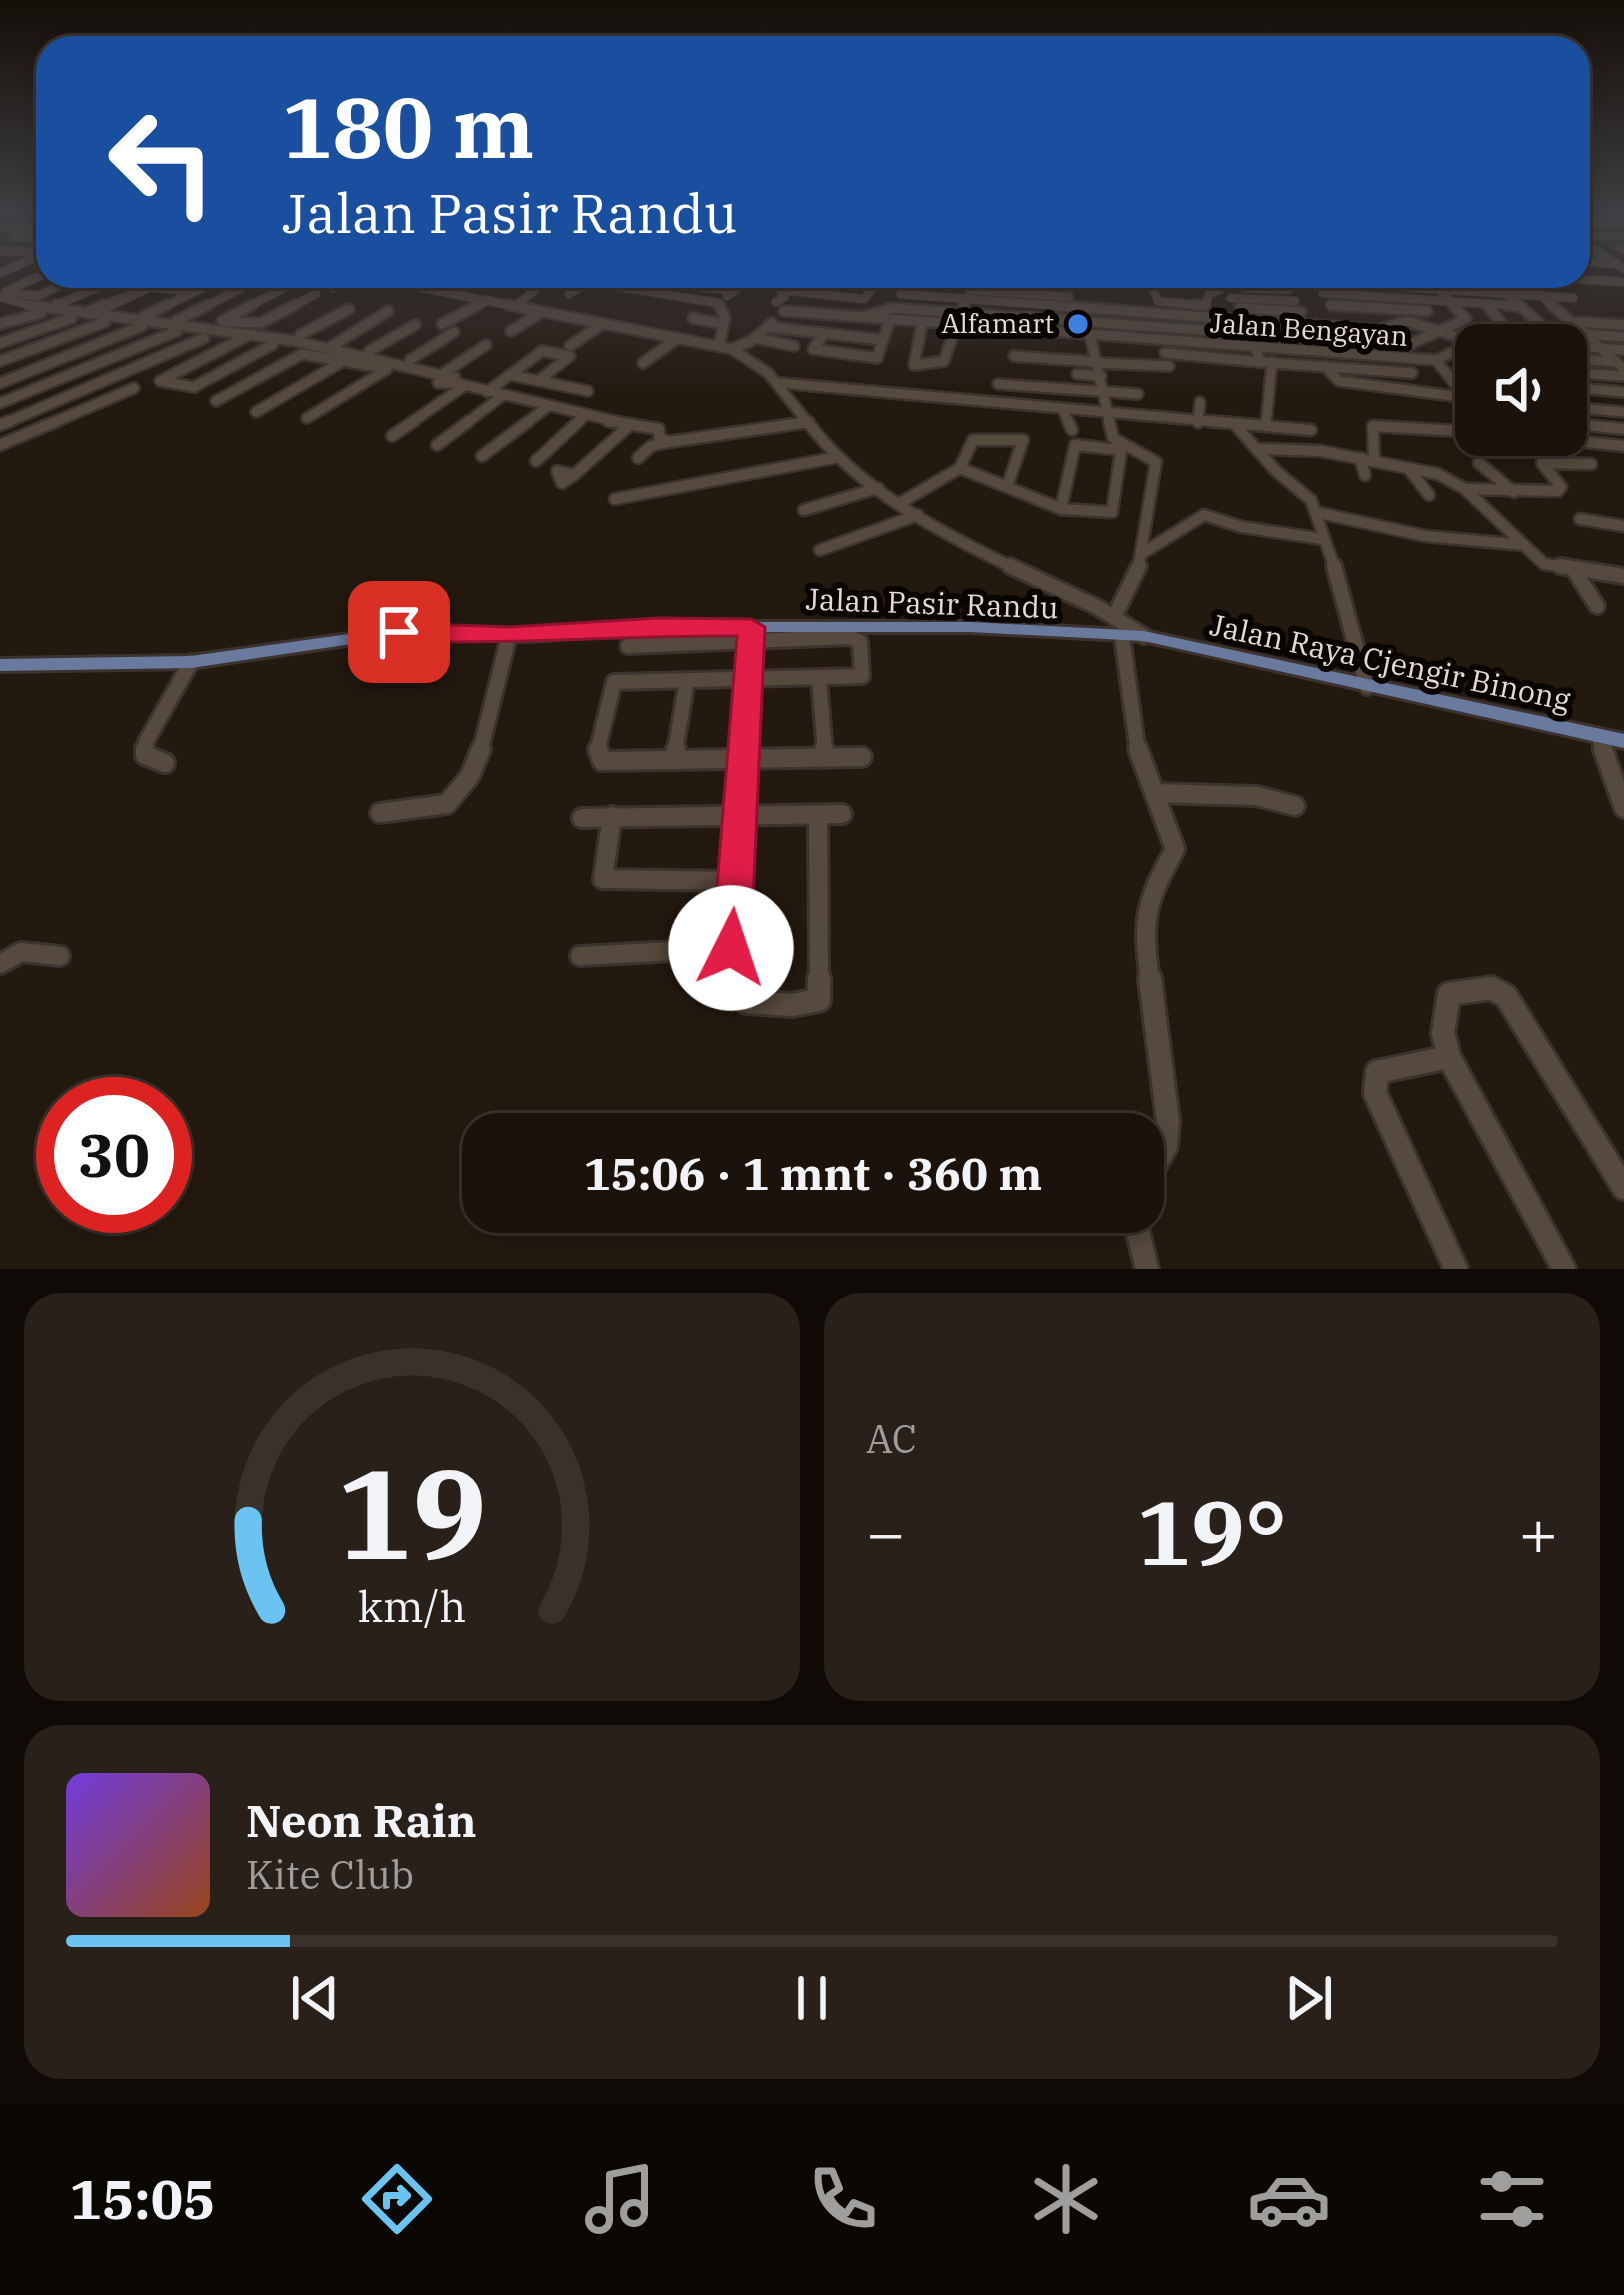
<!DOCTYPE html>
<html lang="id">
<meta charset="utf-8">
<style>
body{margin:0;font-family:"IBM Plex Serif",serif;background:#282019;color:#f1f3f6;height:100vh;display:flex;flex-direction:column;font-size:45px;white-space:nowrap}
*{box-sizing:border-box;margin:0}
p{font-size:39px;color:#a09e9d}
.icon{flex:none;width:66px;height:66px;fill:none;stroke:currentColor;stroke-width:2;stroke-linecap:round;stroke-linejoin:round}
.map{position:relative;height:1269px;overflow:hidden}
.panel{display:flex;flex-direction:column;gap:24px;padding:24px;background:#0f0a06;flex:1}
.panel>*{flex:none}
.banner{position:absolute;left:36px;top:36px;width:1554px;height:252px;border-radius:36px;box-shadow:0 6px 18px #0003,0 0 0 3px #39322c;background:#1a4fa0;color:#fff;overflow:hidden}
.tools{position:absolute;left:1455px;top:324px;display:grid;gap:24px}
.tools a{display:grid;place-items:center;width:132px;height:132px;border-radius:24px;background:#1b130b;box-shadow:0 6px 18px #0003,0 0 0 3px #39322c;font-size:60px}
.speed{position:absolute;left:36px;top:1077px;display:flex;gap:24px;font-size:60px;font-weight:700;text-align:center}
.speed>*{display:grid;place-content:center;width:156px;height:156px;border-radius:50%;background:#1b130b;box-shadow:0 6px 18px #0003,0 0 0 3px #39322c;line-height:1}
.speed .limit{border:18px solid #d22;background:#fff;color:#111}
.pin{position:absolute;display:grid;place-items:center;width:102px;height:102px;color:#fff;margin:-51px;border-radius:24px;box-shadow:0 6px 18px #0006}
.me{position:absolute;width:132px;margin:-66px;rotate:4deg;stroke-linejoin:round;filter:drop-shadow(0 0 9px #0008)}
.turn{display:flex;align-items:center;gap:42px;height:252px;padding:0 48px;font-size:54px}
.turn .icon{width:156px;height:156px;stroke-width:2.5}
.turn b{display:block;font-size:84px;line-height:102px}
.big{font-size:90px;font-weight:700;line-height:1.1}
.panel .card{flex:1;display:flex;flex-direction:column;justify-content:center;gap:18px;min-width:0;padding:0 42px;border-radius:36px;background:#282019}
.panel .dial{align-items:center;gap:0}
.dial svg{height:312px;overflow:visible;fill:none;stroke:#39322c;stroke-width:7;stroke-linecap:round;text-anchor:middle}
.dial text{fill:#f1f3f6;stroke:none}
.song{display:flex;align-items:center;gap:36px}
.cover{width:144px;height:144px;border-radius:18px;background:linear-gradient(135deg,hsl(260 70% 55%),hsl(20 70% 35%))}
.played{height:12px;border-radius:6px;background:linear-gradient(90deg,#6bc3f2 15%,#39322c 15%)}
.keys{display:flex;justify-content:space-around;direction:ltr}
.heat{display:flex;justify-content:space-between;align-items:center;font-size:66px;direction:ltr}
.panel .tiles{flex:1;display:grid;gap:24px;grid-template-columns:1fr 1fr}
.card:last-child{grid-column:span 2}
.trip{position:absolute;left:462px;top:1113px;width:702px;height:120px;border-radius:36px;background:#1b130b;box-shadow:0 6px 18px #0003,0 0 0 3px #39322c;font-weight:700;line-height:120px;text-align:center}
.dock{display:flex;height:192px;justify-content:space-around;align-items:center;background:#0b0804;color:#a09e9d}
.dock .icon{width:84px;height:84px}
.dock .active{color:#6bc3f2}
.dock b{font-size:54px;color:#f1f3f6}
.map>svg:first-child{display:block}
</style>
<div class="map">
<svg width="1624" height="1269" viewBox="0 0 1624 1269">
<rect width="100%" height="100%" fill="#24190f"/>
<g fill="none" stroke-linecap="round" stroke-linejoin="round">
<defs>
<g id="minor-far5">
<path d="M1578,223l46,1"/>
<path d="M0,227l48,1"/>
<path d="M1578,236h46"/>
<path d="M13,237l35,1"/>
<path d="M1587,245l37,24"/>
<path d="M1619,247l5,3"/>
<path d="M0,251l43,1"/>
<path d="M1578,261l37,3"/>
<path d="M0,273l48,-21"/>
<path d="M362,276l163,32"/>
<path d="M727,276l25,3"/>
<path d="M882,276l-3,5 53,6 7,-11"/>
<path d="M1139,276l12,9 7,16 47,5 4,-12 11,-4 -1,-14"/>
<path d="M1231,276l342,22"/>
<path d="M1427,276l29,32"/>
<path d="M1488,276l34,32"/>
<path d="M1519,276l36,32"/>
<path d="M1524,276l100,6"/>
<path d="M621,277l113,14"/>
<path d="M234,278l5,-2"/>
<path d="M975,279l94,8"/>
<path d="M590,282l128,21 3,5"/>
<path d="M161,286l23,-10"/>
<path d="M151,287l36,4 -6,3"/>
<path d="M333,288l20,-12"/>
<path d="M1244,288l44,2"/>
<path d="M9,290l39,-18"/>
<path d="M969,290l100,7"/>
<path d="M5,292l33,4 42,-20"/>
<path d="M1323,293l197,13"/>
<path d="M569,294l26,-16"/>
<path d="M901,294l187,14"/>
<path d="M826,295l15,-19"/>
<path d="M727,296l29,-20"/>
<path d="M0,297l40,11"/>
<path d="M1231,298l64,3"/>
<path d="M776,302l8,-5 -4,-7 84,9 15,-18"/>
<path d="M1486,304l3,4"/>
<path d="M1330,305l50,3"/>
<path d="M62,307l-6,-2 69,-29"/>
<path d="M515,307l36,-31"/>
<path d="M96,308l55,-21 -46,21"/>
<path d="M161,308l52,-25"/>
<path d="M202,308l46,-23"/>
<path d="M246,308l36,-19"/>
<path d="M289,308l27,-14"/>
<path d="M472,308l16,-8"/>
<path d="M963,308l16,-32"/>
</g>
<g id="minor-far4">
<path d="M29,305l266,36 154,36"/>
<path d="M56,305l6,2"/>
<path d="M509,305l223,44 36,24 41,51"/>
<path d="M1048,305l331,25 28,-9 70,22"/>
<path d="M1197,305h8"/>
<path d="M1332,305l95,6"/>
<path d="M1506,305l14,1"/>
<path d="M1519,305l28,26"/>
<path d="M1552,305l72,64"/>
<path d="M1240,308l61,4"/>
<path d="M89,311l15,-6"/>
<path d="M784,311l652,49 69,-32 -18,-23"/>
<path d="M96,312l15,-7"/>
<path d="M865,316l28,-8 515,37 58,-26 -13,-14"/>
<path d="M151,318l-9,-1 25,-12"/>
<path d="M693,318l30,6"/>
<path d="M176,321l32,-16"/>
<path d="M222,321l30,-16"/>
<path d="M227,322l34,1 34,-18"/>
<path d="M1575,322l49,3"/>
<path d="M0,324l41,-11"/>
<path d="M442,324l36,-19"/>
<path d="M922,324l-8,41 30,-4 20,-56"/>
<path d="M769,327l114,13"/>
<path d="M1505,328l119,9"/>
<path d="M511,331l31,-19"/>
<path d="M824,334l-11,15 64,9 12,-36"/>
<path d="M300,335l49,-26"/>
<path d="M1090,335l20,89"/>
<path d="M755,338l39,8"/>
<path d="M0,343l72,-25"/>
<path d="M1527,345h36"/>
<path d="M1566,345l58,5"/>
<path d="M570,346l32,-22"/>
<path d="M719,346l6,-29 -6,-12"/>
<path d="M1255,347l5,15 152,11"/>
<path d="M329,348l59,-37"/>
<path d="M732,349l19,-8 21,-18"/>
<path d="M1459,350l17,20"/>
<path d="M369,351l46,-26"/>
<path d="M1165,353l95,9"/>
<path d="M1014,356l83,6"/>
<path d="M1566,358l49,4"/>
<path d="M410,360l44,-28"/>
<path d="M1436,360l30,38"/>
<path d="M0,361l105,-39"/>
<path d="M643,363l35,-25"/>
<path d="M1097,363l72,3"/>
<path d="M1325,366l14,15 137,18"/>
<path d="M1566,372l58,4"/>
<path d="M444,373l42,-28"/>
<path d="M1077,374l24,2"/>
<path d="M510,375l78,16"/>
<path d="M455,377l1,6h-18z"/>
<path d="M160,381l34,6 79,-43"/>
<path d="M160,381l91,-47"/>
<path d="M0,383l142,-57"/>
<path d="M456,383l171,41"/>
<path d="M780,383l462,41"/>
<path d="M998,384l140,10"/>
<path d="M1566,387l58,5"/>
<path d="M487,392l55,-41 28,5 -32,25"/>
<path d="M216,401l86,-47 81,14"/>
<path d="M0,403l177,-72"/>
<path d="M1566,407l58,5"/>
<path d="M1063,410l6,14"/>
<path d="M256,412l84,-49"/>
<path d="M307,418l80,-49"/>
<path d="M1198,423l2,-21"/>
<path d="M1566,423l8,1"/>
<path d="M3,424l201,-86"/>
<path d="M50,424l84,-36"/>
<path d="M409,424l55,-38"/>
<path d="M465,424l37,-28"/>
<path d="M525,424l22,-17"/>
<path d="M576,424l7,-7"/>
<path d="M796,424l13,-2"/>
<path d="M1266,424l6,-62"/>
</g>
<g id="minor-far3">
<path d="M608,421l51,8v8l9,5 141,-20"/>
<path d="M807,421c50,68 134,112 209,148"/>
<path d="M1068,421l4,9"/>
<path d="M1109,421l4,17 43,24 -18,107"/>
<path d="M1208,421l103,9"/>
<path d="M1566,423l58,6"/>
<path d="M0,425l10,-4"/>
<path d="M1266,426v-5"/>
<path d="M1237,427l39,44 35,29 24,69"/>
<path d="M1492,435l67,13 9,-8 56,6"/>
<path d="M392,436l22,-15"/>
<path d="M0,445l57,-24"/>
<path d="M437,445l32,-24"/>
<path d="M1075,445l46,5 -9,62 -51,-3z"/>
<path d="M1261,449l60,2 117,23 27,15 79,75 36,5"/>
<path d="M482,456l47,-35"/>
<path d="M638,458l13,-12 17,-4"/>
<path d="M1360,458l5,17"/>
<path d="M536,461l43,-40"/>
<path d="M1374,461l-1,-35 103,6"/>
<path d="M1479,463l35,29"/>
<path d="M960,468l47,19"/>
<path d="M1408,468l21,27"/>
<path d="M557,471l17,4 -12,8z"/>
<path d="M574,475l57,-51"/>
<path d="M1465,489l93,2 3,-4 -19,-24 49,1"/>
<path d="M615,499l223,-42"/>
<path d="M900,503l60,-35 13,-28h50l-16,47 54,22"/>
<path d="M804,510l74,-22"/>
<path d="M1315,512l110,24 99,9"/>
<path d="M1580,519l44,7"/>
<path d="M820,550l98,-35"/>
<path d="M1144,552l60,-37 38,12 81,12"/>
</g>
<g id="minor-far2">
<path d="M1010,566l87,41 47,29"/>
<path d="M1334,566l33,121"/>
<path d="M1560,566l64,10"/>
<path d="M1574,570l23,36"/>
<path d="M1115,615l24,-49"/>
<path d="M1122,637l16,115"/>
<path d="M819,679l6,73"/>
<path d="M1598,736l6,16"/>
<path d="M145,752l1,-10 45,-80"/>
<path d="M480,752l29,-116"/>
<path d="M597,752l17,-70 248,-6 -2,-34 -10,-5 -222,9"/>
<path d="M675,752l12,-72"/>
<path d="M744,752l7,-114"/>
</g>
<g id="minor-far1">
<path d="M145,749v6l20,8"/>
<path d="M598,749l4,12 260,-4"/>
<path d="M824,749l1,8"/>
<path d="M1138,749l37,100c-31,57 -33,69 -25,133"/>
<path d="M1603,749l21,59"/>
<path d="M674,760l2,-11"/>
<path d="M1154,793l103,3 38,10"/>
<path d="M380,813l67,-9 23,-28 11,-27"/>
<path d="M818,815l1,167"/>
<path d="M612,816l-9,63 132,2"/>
<path d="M582,818l260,-4"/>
<path d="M580,956l151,-8"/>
<path d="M0,964l21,-12 39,4"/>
<path d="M729,982l15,-233"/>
</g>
<g id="minor">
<path d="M729,979l17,23 46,3 27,-5v-21"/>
<path d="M1449,1057l-72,15 -2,21 81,176"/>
<path d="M1143,1187l23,-41 2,-25 -18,-142"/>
<path d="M1133,1212l14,57"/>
<path d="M1564,1269l-115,-212 -6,-24 6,-39 42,-6 15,8 118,192"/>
</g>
<path id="major" d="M659,622h312l173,9 480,103v14l-480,-107 -173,-9h-312l-130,9 -130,-4 -208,31 -191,3v-12l191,-3 208,-29 130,4z"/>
</defs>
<!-- minor-far5 casing -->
<use href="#minor-far5" stroke="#3c332e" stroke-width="10"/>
<!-- minor-far4 casing -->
<use href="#minor-far4" stroke="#3c332e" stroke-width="14"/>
<!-- minor-far3 casing -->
<use href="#minor-far3" stroke="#3c332e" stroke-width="15"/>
<!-- minor-far2 casing -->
<use href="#minor-far2" stroke="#3c332e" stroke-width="20"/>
<!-- minor-far1 casing -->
<use href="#minor-far1" stroke="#3c332e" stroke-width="24"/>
<!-- minor casing -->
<use href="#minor" stroke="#3c332e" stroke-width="28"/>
<!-- major casing -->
<use href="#major" stroke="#3c332e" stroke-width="6"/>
<!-- minor-far5 -->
<use href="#minor-far5" stroke="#56493d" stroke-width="8"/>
<!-- minor-far4 -->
<use href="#minor-far4" stroke="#56493d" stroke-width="9"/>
<!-- minor-far3 -->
<use href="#minor-far3" stroke="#56493d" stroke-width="10"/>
<!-- minor-far2 -->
<use href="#minor-far2" stroke="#56493d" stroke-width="14"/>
<!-- minor-far1 -->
<use href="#minor-far1" stroke="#56493d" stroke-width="18"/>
<!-- minor -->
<use href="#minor" stroke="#56493d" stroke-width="22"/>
<!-- major -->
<use href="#major" fill="#6a7a9e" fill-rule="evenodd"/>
</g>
<!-- sky -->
<linearGradient id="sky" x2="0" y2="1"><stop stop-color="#140e08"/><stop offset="0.55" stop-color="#3f3e42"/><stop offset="1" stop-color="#3f3e42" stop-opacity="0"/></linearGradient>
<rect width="1624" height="392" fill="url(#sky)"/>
<!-- route -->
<path fill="#e11d48" stroke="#92132f" stroke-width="3" d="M659,618l92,1 14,8 -14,321 -6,12 -14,6 -13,-6 -6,-12 25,-312c-113,-1 -225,9 -338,5l-14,-9 14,-9 110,4z"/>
<!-- markers -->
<circle fill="#3f7fe0" stroke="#090503" stroke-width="4.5" cx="1078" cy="324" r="12"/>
<g text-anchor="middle" stroke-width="12" stroke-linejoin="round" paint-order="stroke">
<!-- far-poi labels -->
<g font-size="27" fill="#e2dad3" stroke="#090503" text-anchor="end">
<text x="1054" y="333">Alfamart</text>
</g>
<!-- far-street labels -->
<g font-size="27" fill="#e2dad3" stroke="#090503">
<text transform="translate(1309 330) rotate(4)" y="9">Jalan Bengayan</text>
</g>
<!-- street labels -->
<g font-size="30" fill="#e2dad3" stroke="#090503">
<text transform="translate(932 604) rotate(2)" y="10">Jalan Pasir Randu</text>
<text transform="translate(1390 663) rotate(12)" y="10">Jalan Raya Cjengir Binong</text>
</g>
</g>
</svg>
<div class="tools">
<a><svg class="icon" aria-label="sound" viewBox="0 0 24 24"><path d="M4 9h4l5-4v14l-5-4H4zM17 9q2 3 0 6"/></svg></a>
</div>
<div class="speed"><div class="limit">30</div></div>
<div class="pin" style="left:399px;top:632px;background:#d93025"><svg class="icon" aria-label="arrive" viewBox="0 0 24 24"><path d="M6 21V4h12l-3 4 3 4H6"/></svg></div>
<svg class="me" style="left:731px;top:948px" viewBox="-20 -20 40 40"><circle r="19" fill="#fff"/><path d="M0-13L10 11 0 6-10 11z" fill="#e11d48"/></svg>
<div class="trip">15:06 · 1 mnt · 360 m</div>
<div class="banner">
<div class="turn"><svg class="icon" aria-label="left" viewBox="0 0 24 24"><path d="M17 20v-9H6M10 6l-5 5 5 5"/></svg><div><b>180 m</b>Jalan Pasir Randu</div></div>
</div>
</div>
<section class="panel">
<div class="tiles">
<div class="card dial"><svg viewBox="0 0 100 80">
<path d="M14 69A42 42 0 1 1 86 69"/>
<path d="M14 69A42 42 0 0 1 8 46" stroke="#6bc3f2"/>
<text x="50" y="56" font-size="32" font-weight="700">19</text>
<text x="50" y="72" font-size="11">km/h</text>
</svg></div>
<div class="card"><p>AC</p>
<div class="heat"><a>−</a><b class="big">19°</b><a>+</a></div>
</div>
<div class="card">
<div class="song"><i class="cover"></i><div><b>Neon Rain</b><p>Kite Club</p></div></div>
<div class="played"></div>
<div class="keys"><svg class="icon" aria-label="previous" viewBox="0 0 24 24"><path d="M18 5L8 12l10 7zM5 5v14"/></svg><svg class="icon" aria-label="pause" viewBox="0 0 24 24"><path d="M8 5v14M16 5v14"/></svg><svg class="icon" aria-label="next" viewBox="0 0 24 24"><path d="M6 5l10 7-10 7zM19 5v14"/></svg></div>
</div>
</div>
</section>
<nav class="dock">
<b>15:05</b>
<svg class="icon active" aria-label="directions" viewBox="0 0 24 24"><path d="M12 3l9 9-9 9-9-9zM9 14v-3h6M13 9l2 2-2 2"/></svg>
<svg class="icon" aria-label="music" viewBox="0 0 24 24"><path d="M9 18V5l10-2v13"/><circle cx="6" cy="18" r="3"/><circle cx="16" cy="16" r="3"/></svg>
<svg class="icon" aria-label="phone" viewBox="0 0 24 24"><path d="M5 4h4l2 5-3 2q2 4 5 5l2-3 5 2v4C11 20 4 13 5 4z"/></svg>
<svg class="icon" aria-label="climate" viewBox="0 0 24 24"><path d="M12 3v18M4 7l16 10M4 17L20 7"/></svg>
<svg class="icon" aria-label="car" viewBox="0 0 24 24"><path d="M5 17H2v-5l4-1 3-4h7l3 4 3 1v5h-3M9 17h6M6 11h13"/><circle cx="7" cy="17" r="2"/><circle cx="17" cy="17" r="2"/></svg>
<svg class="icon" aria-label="filters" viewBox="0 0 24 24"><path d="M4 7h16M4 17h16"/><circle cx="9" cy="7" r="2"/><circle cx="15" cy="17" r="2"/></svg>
</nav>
